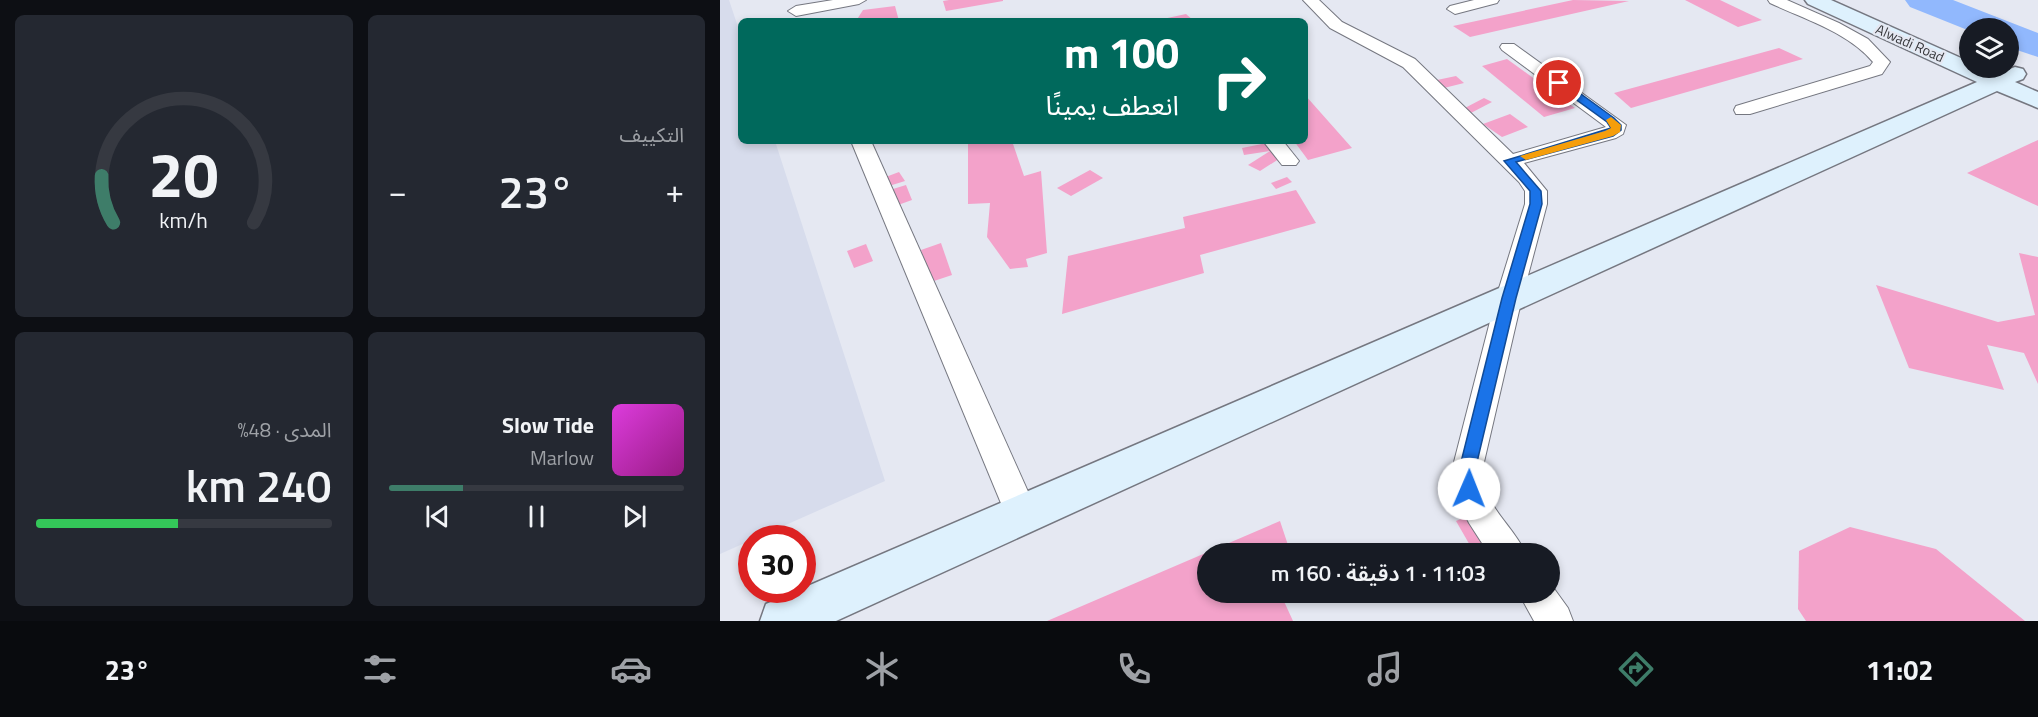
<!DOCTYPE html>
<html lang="ar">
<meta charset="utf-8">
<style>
body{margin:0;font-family:"Titillium Web","Noto Sans Arabic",sans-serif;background:#242831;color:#f1f3f6;direction:rtl;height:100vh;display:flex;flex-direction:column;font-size:22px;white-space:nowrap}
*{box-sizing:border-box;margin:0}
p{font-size:20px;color:#9ea1a6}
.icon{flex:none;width:33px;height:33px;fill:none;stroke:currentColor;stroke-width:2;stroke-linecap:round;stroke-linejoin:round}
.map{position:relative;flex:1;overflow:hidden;direction:ltr}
.drawer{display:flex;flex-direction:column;gap:15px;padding:15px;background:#0d0f14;width:720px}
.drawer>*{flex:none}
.top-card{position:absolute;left:18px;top:18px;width:570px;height:126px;border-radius:9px;box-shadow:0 3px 9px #0003;direction:rtl;background:#00695c;color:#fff;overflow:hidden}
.controls{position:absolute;left:1239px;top:18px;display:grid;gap:12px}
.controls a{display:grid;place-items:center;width:60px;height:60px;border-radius:50%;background:#171b24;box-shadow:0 3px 9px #0003;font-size:30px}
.speed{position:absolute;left:18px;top:525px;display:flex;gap:12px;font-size:30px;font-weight:700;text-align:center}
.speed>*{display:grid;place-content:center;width:78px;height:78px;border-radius:50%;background:#171b24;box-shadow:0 3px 9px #0003;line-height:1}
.speed .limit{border:9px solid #d22;background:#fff;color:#111}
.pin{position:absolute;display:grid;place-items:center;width:51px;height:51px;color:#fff;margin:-26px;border:3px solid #fff;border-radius:50%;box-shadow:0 2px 6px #0007}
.me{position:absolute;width:66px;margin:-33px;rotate:1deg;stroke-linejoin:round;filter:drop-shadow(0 0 4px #0008)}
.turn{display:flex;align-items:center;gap:21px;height:126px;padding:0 30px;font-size:27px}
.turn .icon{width:78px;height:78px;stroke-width:2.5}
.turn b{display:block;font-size:42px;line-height:51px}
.big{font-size:45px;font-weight:600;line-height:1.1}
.drawer .tile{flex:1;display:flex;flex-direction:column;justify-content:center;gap:9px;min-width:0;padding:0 21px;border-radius:9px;background:#242831}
.drawer .dial{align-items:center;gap:0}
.dial svg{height:156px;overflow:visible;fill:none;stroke:#363941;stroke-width:7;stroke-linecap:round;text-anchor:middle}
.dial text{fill:#f1f3f6;stroke:none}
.song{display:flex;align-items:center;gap:18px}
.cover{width:72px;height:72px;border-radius:9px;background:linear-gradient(135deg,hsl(300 70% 55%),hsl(310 70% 35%))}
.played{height:6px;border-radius:3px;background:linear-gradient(90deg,#3e7d69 25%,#363941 25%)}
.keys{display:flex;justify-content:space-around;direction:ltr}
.heat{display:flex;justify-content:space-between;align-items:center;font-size:33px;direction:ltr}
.charge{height:9px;border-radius:4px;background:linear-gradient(90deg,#34c759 48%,#363941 0)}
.drawer .tiles{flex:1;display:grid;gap:15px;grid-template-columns:repeat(2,1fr)}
.trip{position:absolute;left:477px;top:543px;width:363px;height:60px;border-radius:30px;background:#171b24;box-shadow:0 3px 9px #0003;font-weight:600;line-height:60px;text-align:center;direction:rtl}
.tab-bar{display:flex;height:96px;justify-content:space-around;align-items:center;background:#090b0e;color:#9ea1a6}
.tab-bar .icon{width:42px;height:42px}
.tab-bar .current{color:#3e7d69}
.tab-bar b{font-size:27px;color:#f1f3f6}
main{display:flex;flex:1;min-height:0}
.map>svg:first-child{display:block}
</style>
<main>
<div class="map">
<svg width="1318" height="621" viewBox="0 0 1318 621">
<rect width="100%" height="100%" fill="#e5e8f2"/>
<!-- built -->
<path fill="#d7dcec" d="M0,0h9l12,36v105h34l110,340 -165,73z"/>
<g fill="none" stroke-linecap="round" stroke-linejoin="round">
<!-- river -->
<path fill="#91b8fd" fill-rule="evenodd" d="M1185,0h48l85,33v24l-30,-10v-19h-38v3l-60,-24z"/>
</g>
<!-- building -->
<g fill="#f3a2ca">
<path d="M229,0h54v1l-57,10 -3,-10z"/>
<path d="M853,0l56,1 -159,36 -17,-11z"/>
<path d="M965,0h35l42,20 -24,7z"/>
<path d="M175,6l4,15h-43l7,-11z"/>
<path d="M466,14l8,7h-36v-1z"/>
<path d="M1059,48l24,11 -172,49 -17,-15z"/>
<path d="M787,59l68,49 -31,9 -62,-51z"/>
<path d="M736,76l8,7 -20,5 -7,-8z"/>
<path d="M585,95l47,53 -44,12 -14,-19h11z"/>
<path d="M764,98l8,4 -23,12 -8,-4z"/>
<path d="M790,114l18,13 -26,10 -19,-13z"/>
<path d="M1318,140v66l-71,-33z"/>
<path d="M248,141h44l12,35 17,-5 6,82 -21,6 2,8 -18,2 -23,-32 3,-34 -22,1z"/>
<path d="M547,143l3,8 -26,4 -2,-7z"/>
<path d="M550,151l12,6 -22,14 -12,-6z"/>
<path d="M370,170l13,8 -32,18 -14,-8z"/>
<path d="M179,172l6,9 -16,5 -6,-8z"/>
<path d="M567,177l5,5 -16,7 -5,-6z"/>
<path d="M186,185l6,15 -14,5 -5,-16z"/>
<path d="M576,190l20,33 -116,32 4,18 -142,41 6,-58 117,-28 -2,-11z"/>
<path d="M221,243l11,32 -21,7 -10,-32z"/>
<path d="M146,244l7,17 -19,7 -7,-17z"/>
<path d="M1299,253l19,4v127l-14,-31 -37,-8 17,45 -95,-22 -33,-83 122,37 37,-7z"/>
<path d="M753,514l23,40h-21l-19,-33z"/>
<path d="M560,521l11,33h-83v38h90l-16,5 11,24h-246z"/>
<path d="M1130,527l86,22 89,72h-219l-8,-12 1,-58z"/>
</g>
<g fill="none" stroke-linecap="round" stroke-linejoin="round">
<defs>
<g id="street">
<path d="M113,0h33l-7,4 -63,12 -8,-5 8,-5z"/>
<path d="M583,0h16l23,22 73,37 98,95 93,-27 -104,-77 -2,-3 2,-3h12l112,81 -3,9 -7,4 -92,25 23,28v13l-25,94 -38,164c1,9 -1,20 2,28 8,24 30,41 40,64h-37l-20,-31 -16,-34 1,-27 42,-164 29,-94v-13l-6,-9 -116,-115 -73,-39z"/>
<path d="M754,0h25l-2,3 -42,11 -8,-5 3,-3z"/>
<path d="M1048,0h19l52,23 29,16 22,23 -8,12 -132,40h-14l-2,-4 2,-4 134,-40 3,-4c-25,-30 -69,-43 -103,-59z"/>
<path d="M131,141h20l167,373 -4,11 -12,4 -12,-4z"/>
<path d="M543,141h20l16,20 -3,4h-14z"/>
<path d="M830,583l18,25 5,13h-39l-16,-29h32z"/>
</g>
<path id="secondary" d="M1085,0h26l139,62v6h12l15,6 18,-7 8,2 3,5 -3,5 -8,3 23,10v16l-41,-17 -1161,530h-76l6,-17 1211,-522 -169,-78z"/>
</defs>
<!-- street casing -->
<use href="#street" stroke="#757780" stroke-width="2"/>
<!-- secondary casing -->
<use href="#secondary" stroke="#757780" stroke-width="3"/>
<!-- street -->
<use href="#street" fill="#fff" fill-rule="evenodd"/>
<!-- secondary -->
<use href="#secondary" fill="#def1fd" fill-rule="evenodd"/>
</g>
<!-- route -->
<path fill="#1a73e8" stroke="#114b97" stroke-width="1.5" d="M836,81h7l51,37 7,7v5l-8,6 -97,26 25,29 1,13 -26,94 -39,164 1,27 -3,5 -6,2 -6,-2 -2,-5v-27l41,-164 28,-94v-13l-26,-30 107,-33 -4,-6 -51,-37z"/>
<!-- slow -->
<path fill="#f59e0b" d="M891,117l10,8 -1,7 -7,4 -87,24 -6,-4 85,-25 6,-3 -5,-8z"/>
<g text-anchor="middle" stroke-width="4.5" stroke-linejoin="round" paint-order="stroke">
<!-- far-street labels -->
<g font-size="14" fill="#36373b" stroke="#e5e8f2">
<text transform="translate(1190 43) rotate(24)" y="5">Alwadi Road</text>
</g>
</g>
</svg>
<div class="controls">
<a><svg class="icon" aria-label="layers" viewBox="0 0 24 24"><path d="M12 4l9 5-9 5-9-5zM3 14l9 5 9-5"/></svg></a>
</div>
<div class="speed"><div class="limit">30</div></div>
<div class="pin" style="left:839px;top:83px;background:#d93025"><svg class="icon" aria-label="arrive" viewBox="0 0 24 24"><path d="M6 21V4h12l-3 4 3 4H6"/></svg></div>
<svg class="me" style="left:749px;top:489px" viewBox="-20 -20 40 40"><circle r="19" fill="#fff"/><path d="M0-13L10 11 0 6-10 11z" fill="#1a73e8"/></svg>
<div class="trip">11:03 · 1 دقيقة · 160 m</div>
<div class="top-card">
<div class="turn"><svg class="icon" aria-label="right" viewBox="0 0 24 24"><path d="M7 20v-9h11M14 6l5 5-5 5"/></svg><div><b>100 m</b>انعطف يمينًا</div></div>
</div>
</div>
<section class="drawer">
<div class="tiles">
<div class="tile"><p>التكييف</p>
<div class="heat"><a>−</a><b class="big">23°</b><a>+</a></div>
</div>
<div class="tile dial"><svg viewBox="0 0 100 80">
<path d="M14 69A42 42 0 1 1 86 69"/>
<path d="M14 69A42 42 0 0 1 8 45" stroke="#3e7d69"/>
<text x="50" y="56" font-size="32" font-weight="700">20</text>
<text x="50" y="72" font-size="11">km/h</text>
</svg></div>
<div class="tile">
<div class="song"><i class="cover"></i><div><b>Slow Tide</b><p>Marlow</p></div></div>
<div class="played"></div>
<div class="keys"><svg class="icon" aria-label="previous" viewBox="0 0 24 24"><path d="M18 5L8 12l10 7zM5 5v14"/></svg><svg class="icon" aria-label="pause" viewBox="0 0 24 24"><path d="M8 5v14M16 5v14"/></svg><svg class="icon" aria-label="next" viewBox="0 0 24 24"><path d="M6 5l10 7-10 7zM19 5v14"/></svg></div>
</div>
<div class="tile"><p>المدى · 48%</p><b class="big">240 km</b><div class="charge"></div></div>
</div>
</section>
</main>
<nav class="tab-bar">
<b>11:02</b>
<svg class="icon current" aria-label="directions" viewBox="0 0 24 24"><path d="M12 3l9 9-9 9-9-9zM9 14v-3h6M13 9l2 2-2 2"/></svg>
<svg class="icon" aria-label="music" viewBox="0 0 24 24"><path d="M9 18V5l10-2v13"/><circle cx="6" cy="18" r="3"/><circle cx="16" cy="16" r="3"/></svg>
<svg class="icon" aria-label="phone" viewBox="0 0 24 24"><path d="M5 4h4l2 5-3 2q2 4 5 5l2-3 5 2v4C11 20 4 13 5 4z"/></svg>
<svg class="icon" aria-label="climate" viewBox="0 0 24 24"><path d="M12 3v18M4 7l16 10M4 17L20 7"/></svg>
<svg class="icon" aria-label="car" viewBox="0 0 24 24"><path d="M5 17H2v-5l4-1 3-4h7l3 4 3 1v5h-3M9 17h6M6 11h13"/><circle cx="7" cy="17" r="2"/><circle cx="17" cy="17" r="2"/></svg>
<svg class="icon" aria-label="filters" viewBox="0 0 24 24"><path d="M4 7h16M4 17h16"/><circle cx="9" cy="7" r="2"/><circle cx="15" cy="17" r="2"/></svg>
<b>23°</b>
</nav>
